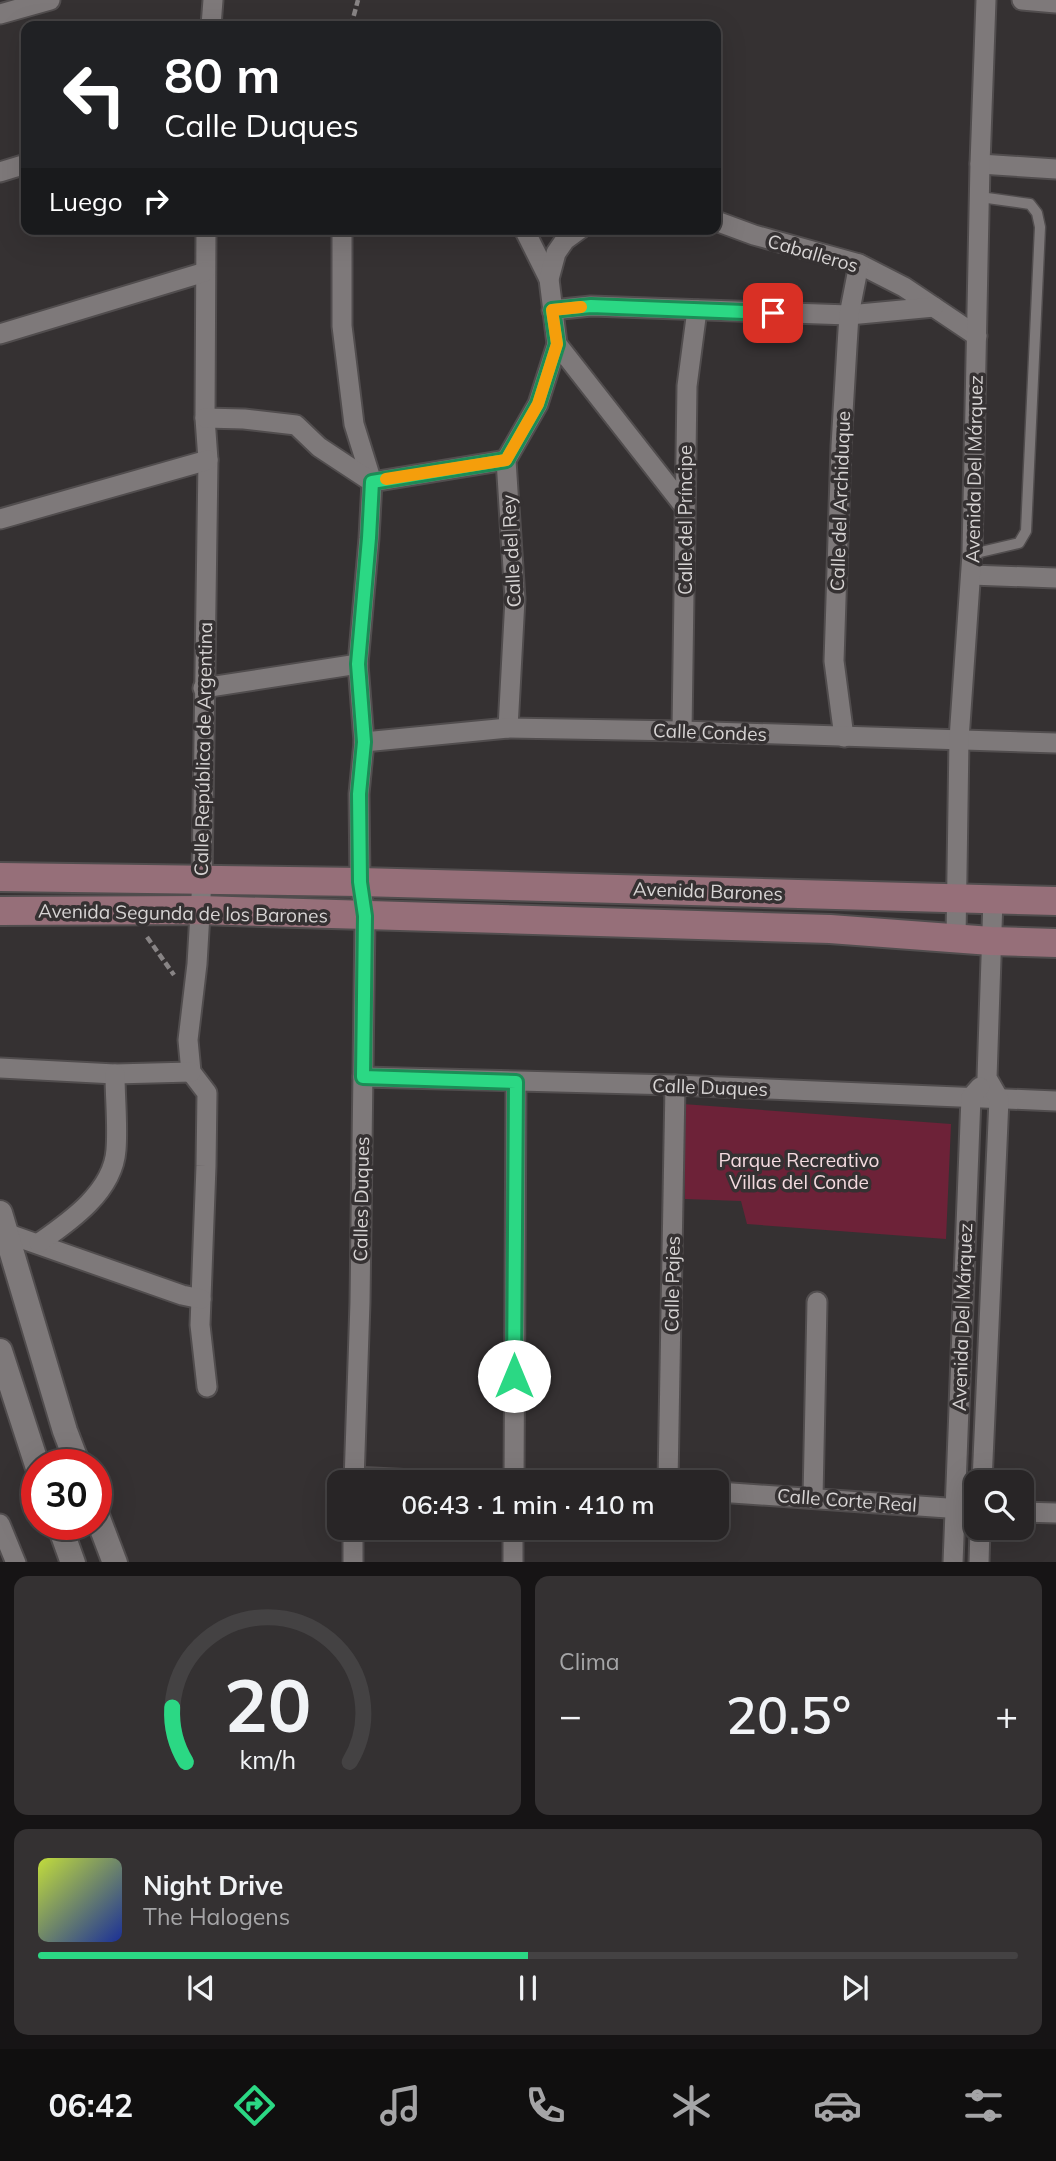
<!DOCTYPE html>
<html lang="es">
<meta charset="utf-8">
<style>
body{margin:0;font-family:Mulish,sans-serif;background:#343132;color:#f1f3f6;height:100vh;display:flex;flex-direction:column;font-size:26px;white-space:nowrap}
*{box-sizing:border-box;margin:0}
p{font-size:23px;color:#a5a5a7}
.icon{flex:none;width:38px;height:38px;fill:none;stroke:currentColor;stroke-width:2;stroke-linecap:round;stroke-linejoin:round}
.map{position:relative;height:1562px;overflow:hidden}
.panel{display:flex;flex-direction:column;gap:14px;padding:14px;background:#161415;flex:1}
.panel>*{flex:none}
.guide{position:absolute;left:21px;top:21px;width:700px;height:214px;border-radius:14px;box-shadow:0 7px 28px #0002,0 0 0 2px #444243;background:#202124;color:#fff;overflow:hidden}
.controls{position:absolute;left:964px;top:1470px;display:grid;gap:14px}
.controls a{display:grid;place-items:center;width:70px;height:70px;border-radius:14px;background:#282526;box-shadow:0 7px 28px #0002,0 0 0 2px #444243;font-size:35px}
.speed{position:absolute;left:21px;top:1449px;display:flex;gap:14px;font-size:35px;font-weight:700;text-align:center}
.speed>*{display:grid;place-content:center;width:91px;height:91px;border-radius:50%;background:#282526;box-shadow:0 7px 28px #0002,0 0 0 2px #444243;line-height:1}
.speed .limit{border:10px solid #d22;background:#fff;color:#111}
.pin{position:absolute;display:grid;place-items:center;width:60px;height:60px;color:#fff;margin:-30px;border-radius:14px;box-shadow:0 4px 10px #0006}
.me{position:absolute;width:77px;margin:-38px;rotate:0deg;stroke-linejoin:round;filter:drop-shadow(0 0 5px #0008)}
.turn{display:flex;align-items:center;gap:24px;height:147px;padding:0 28px;font-size:32px}
.turn .icon{width:91px;height:91px;stroke-width:2.5}
.turn b{display:block;font-size:49px;line-height:60px}
.then{display:flex;align-items:center;height:66px;padding:0 28px;background:#0003;gap:14px;font-size:26px}
.big{font-size:52px;font-weight:600;line-height:1.1}
.panel .tile{flex:1;display:flex;flex-direction:column;justify-content:center;gap:10px;min-width:0;padding:0 24px;border-radius:14px;background:#343132}
.panel .dial{align-items:center;gap:0}
.dial svg{height:182px;overflow:visible;fill:none;stroke:#444243;stroke-width:7;stroke-linecap:round;text-anchor:middle}
.dial text{fill:#f1f3f6;stroke:none}
.song{display:flex;align-items:center;gap:21px}
.cover{width:84px;height:84px;border-radius:10px;background:linear-gradient(135deg,hsl(70 70% 55%),hsl(230 70% 35%))}
.played{height:7px;border-radius:4px;background:linear-gradient(90deg,#2bd884 50%,#444243 50%)}
.keys{display:flex;justify-content:space-around;direction:ltr}
.heat{display:flex;justify-content:space-between;align-items:center;font-size:38px;direction:ltr}
.panel .tiles{flex:1;display:grid;gap:14px;grid-template-columns:1fr 1fr}
.tile:last-child{grid-column:span 2}
.trip{position:absolute;left:327px;top:1470px;width:402px;height:70px;border-radius:14px;background:#282526;box-shadow:0 7px 28px #0002,0 0 0 2px #444243;font-weight:600;line-height:70px;text-align:center}
.menu{display:flex;height:112px;justify-content:space-around;align-items:center;background:#100f0f;color:#a5a5a7}
.menu .icon{width:49px;height:49px}
.menu .selected{color:#2bd884}
.menu b{font-size:32px;color:#f1f3f6}
.map>svg:first-child{display:block}
</style>
<div class="map">
<svg width="1056" height="1563" viewBox="0 0 1056 1563">
<rect width="100%" height="100%" fill="#353132"/>
<!-- green -->
<path fill="#6d2238" d="M683,1104l268,20 -5,115 -199,-15 -6,-23 -56,-2z"/>
<g fill="none" stroke-linecap="round" stroke-linejoin="round">
<defs>
<path id="service" d="M972,554l47,-11 7,-12 14,-304 -3,-14 -7,-9 -50,-7"/>
<g id="minor">
<path d="M1022,0l34,3"/>
<path d="M0,14l50,-14"/>
<path d="M211,26l2,-26"/>
<path d="M980,164l76,5"/>
<path d="M0,172l26,-8"/>
<path d="M716,221l38,14 105,29 45,23 73,49"/>
<path d="M206,229l-1,189 3,42 -6,420 -5,84 -9,76 3,32 16,21 -1,73 -6,159 7,62"/>
<path d="M342,229v97l12,98 18,58 -3,56 -11,126 6,78 -5,52 1,88 5,34 -5,386 -6,180"/>
<path d="M524,229l25,50"/>
<path d="M552,310l39,-4 258,9 85,-8"/>
<path d="M0,334l205,-62"/>
<path d="M557,344l127,162"/>
<path d="M205,418l39,1 52,6 23,22 53,35 134,-22"/>
<path d="M0,519l208,-59"/>
<path d="M971,575l85,3"/>
<path d="M203,688l155,-24"/>
<path d="M508,728l7,-129 -9,-139 32,-56 19,-60 -8,-65 7,-26 9,-13 15,-11"/>
<path d="M682,731l5,-345 10,-76"/>
<path d="M844,737l-10,-76 7,-215 6,-100 2,-31 10,-51"/>
<path d="M364,742l144,-14 174,3 374,12"/>
<path d="M956,938l3,-199 13,-185 8,-390 6,-164"/>
<path d="M0,1068l115,6 76,-2"/>
<path d="M363,1077l312,8 381,16"/>
<path d="M0,1231l182,64 19,4"/>
<path d="M39,1243c30,-21 74,-51 77,-93 2,-25 -1,-51 -1,-76"/>
<path d="M354,1477l99,5"/>
<path d="M514,1482l2,-400"/>
<path d="M668,1482l7,-397"/>
<path d="M982,1482l17,-383 -12,-21 6,-179"/>
<path d="M718,1492l258,18"/>
<path d="M813,1498l4,-196"/>
<path d="M1022,1512l34,1"/>
<path d="M0,1524l16,39"/>
<path d="M353,1563v-35"/>
<path d="M513,1563v-35"/>
<path d="M953,1563l18,-466 9,-10"/>
<path d="M979,1563l1,-35"/>
</g>
<g id="tertiary">
<path d="M0,1213l65,218 13,34"/>
<path d="M0,1351l37,114"/>
<path d="M96,1513l19,50"/>
<path d="M59,1524l14,39"/>
</g>
<g id="secondary">
<path d="M0,877l360,5 696,19"/>
<path d="M0,911l200,-1 630,19 161,12 65,2"/>
</g>
</defs>
<!-- service casing -->
<use href="#service" stroke="#514d4e" stroke-width="13"/>
<!-- minor casing -->
<use href="#minor" stroke="#514d4e" stroke-width="23"/>
<!-- tertiary casing -->
<use href="#tertiary" stroke="#514d4e" stroke-width="28"/>
<!-- secondary casing -->
<use href="#secondary" stroke="#514d4e" stroke-width="32"/>
<!-- path -->
<g stroke="#888485" stroke-width="4.5" stroke-dasharray="7 3.5" stroke-linecap="butt">
<path d="M351,26l7,-26"/>
<path d="M147,937l27,38"/>
</g>
<!-- service -->
<use href="#service" stroke="#7e797a" stroke-width="10"/>
<!-- minor -->
<use href="#minor" stroke="#7e797a" stroke-width="19"/>
<!-- tertiary -->
<use href="#tertiary" stroke="#7e797a" stroke-width="24"/>
<!-- secondary -->
<use href="#secondary" stroke="#966f79" stroke-width="28"/>
</g>
<g fill="none" stroke-linecap="round" stroke-linejoin="round">
<defs>
<path id="route" d="M514,1376l2,-294 -153,-5 2,-161 -5,-34 -1,-88 5,-52 -6,-78 11,-126 3,-56 134,-22 32,-56 19,-60 -5,-34 39,-4 182,7"/>
</defs>
<!-- route casing -->
<use href="#route" stroke="#1c8c56" stroke-width="18"/>
<!-- route -->
<use href="#route" stroke="#2bd884" stroke-width="12"/>
<!-- slow -->
<path stroke="#f59e0b" stroke-width="12" d="M386,479l120,-19 32,-56 19,-60 -5,-34 29,-3"/>
</g>
<g text-anchor="middle" stroke-width="7" stroke-linejoin="round" paint-order="stroke">
<!-- street labels -->
<g font-size="19" fill="#d7d4d4" stroke="#353132">
<text transform="translate(813 253) rotate(16)" y="7">Caballeros</text>
<text transform="translate(974 469) rotate(-89)" y="7">Avenida Del Márquez</text>
<text transform="translate(840 501) rotate(-88)" y="7">Calle del Archiduque</text>
<text transform="translate(685 520) rotate(-90)" y="7">Calle del Príncipe</text>
<text transform="translate(511 551) rotate(-93)" y="7">Calle del Rey</text>
<text transform="translate(710 732) rotate(2)" y="7">Calle Condes</text>
<text transform="translate(203 749) rotate(-89)" y="7">Calle República de Argentina</text>
<text transform="translate(708 891) rotate(2)" y="7">Avenida Barones</text>
<text transform="translate(183 913) rotate(1)" y="7">Avenida Segunda de los Barones</text>
<text transform="translate(710 1087) rotate(2)" y="7">Calle Duques</text>
<text transform="translate(361 1199) rotate(-89)" y="7">Calles Duques</text>
<text transform="translate(672 1284) rotate(-89)" y="7">Calle Pajes</text>
<text transform="translate(962 1317) rotate(-88)" y="7">Avenida Del Márquez</text>
<text transform="translate(847 1500) rotate(4)" y="7">Calle Corte Real</text>
</g>
<!-- park labels -->
<g font-size="19" fill="#f4dadf" stroke="#353132">
<text x="799" y="1167">Parque Recreativo<tspan x="799" dy="22">Villas del Conde</tspan></text>
</g>
</g>
</svg>
<div class="controls">
<a><svg class="icon" aria-label="search" viewBox="0 0 24 24"><circle cx="10" cy="10" r="6"/><path d="M15 15l6 6"/></svg></a>
</div>
<div class="speed"><div class="limit">30</div></div>
<div class="pin" style="left:773px;top:313px;background:#d93025"><svg class="icon" aria-label="arrive" viewBox="0 0 24 24"><path d="M6 21V4h12l-3 4 3 4H6"/></svg></div>
<svg class="me" style="left:514px;top:1376px" viewBox="-20 -20 40 40"><circle r="19" fill="#fff"/><path d="M0-13L10 11 0 6-10 11z" fill="#2bd884"/></svg>
<div class="trip">06:43 · 1 min · 410 m</div>
<div class="guide">
<div class="turn"><svg class="icon" aria-label="left" viewBox="0 0 24 24"><path d="M17 20v-9H6M10 6l-5 5 5 5"/></svg><div><b>80 m</b>Calle Duques</div></div>
<div class="then">Luego<svg class="icon" aria-label="right" viewBox="0 0 24 24"><path d="M7 20v-9h11M14 6l5 5-5 5"/></svg></div>
</div>
</div>
<section class="panel">
<div class="tiles">
<div class="tile dial"><svg viewBox="0 0 100 80">
<path d="M14 69A42 42 0 1 1 86 69"/>
<path d="M14 69A42 42 0 0 1 8 45" stroke="#2bd884"/>
<text x="50" y="56" font-size="32" font-weight="700">20</text>
<text x="50" y="72" font-size="11">km/h</text>
</svg></div>
<div class="tile"><p>Clima</p>
<div class="heat"><a>−</a><b class="big">20.5°</b><a>+</a></div>
</div>
<div class="tile">
<div class="song"><i class="cover"></i><div><b>Night Drive</b><p>The Halogens</p></div></div>
<div class="played"></div>
<div class="keys"><svg class="icon" aria-label="previous" viewBox="0 0 24 24"><path d="M18 5L8 12l10 7zM5 5v14"/></svg><svg class="icon" aria-label="pause" viewBox="0 0 24 24"><path d="M8 5v14M16 5v14"/></svg><svg class="icon" aria-label="next" viewBox="0 0 24 24"><path d="M6 5l10 7-10 7zM19 5v14"/></svg></div>
</div>
</div>
</section>
<nav class="menu">
<b>06:42</b>
<svg class="icon selected" aria-label="directions" viewBox="0 0 24 24"><path d="M12 3l9 9-9 9-9-9zM9 14v-3h6M13 9l2 2-2 2"/></svg>
<svg class="icon" aria-label="music" viewBox="0 0 24 24"><path d="M9 18V5l10-2v13"/><circle cx="6" cy="18" r="3"/><circle cx="16" cy="16" r="3"/></svg>
<svg class="icon" aria-label="phone" viewBox="0 0 24 24"><path d="M5 4h4l2 5-3 2q2 4 5 5l2-3 5 2v4C11 20 4 13 5 4z"/></svg>
<svg class="icon" aria-label="climate" viewBox="0 0 24 24"><path d="M12 3v18M4 7l16 10M4 17L20 7"/></svg>
<svg class="icon" aria-label="car" viewBox="0 0 24 24"><path d="M5 17H2v-5l4-1 3-4h7l3 4 3 1v5h-3M9 17h6M6 11h13"/><circle cx="7" cy="17" r="2"/><circle cx="17" cy="17" r="2"/></svg>
<svg class="icon" aria-label="filters" viewBox="0 0 24 24"><path d="M4 7h16M4 17h16"/><circle cx="9" cy="7" r="2"/><circle cx="15" cy="17" r="2"/></svg>
</nav>
